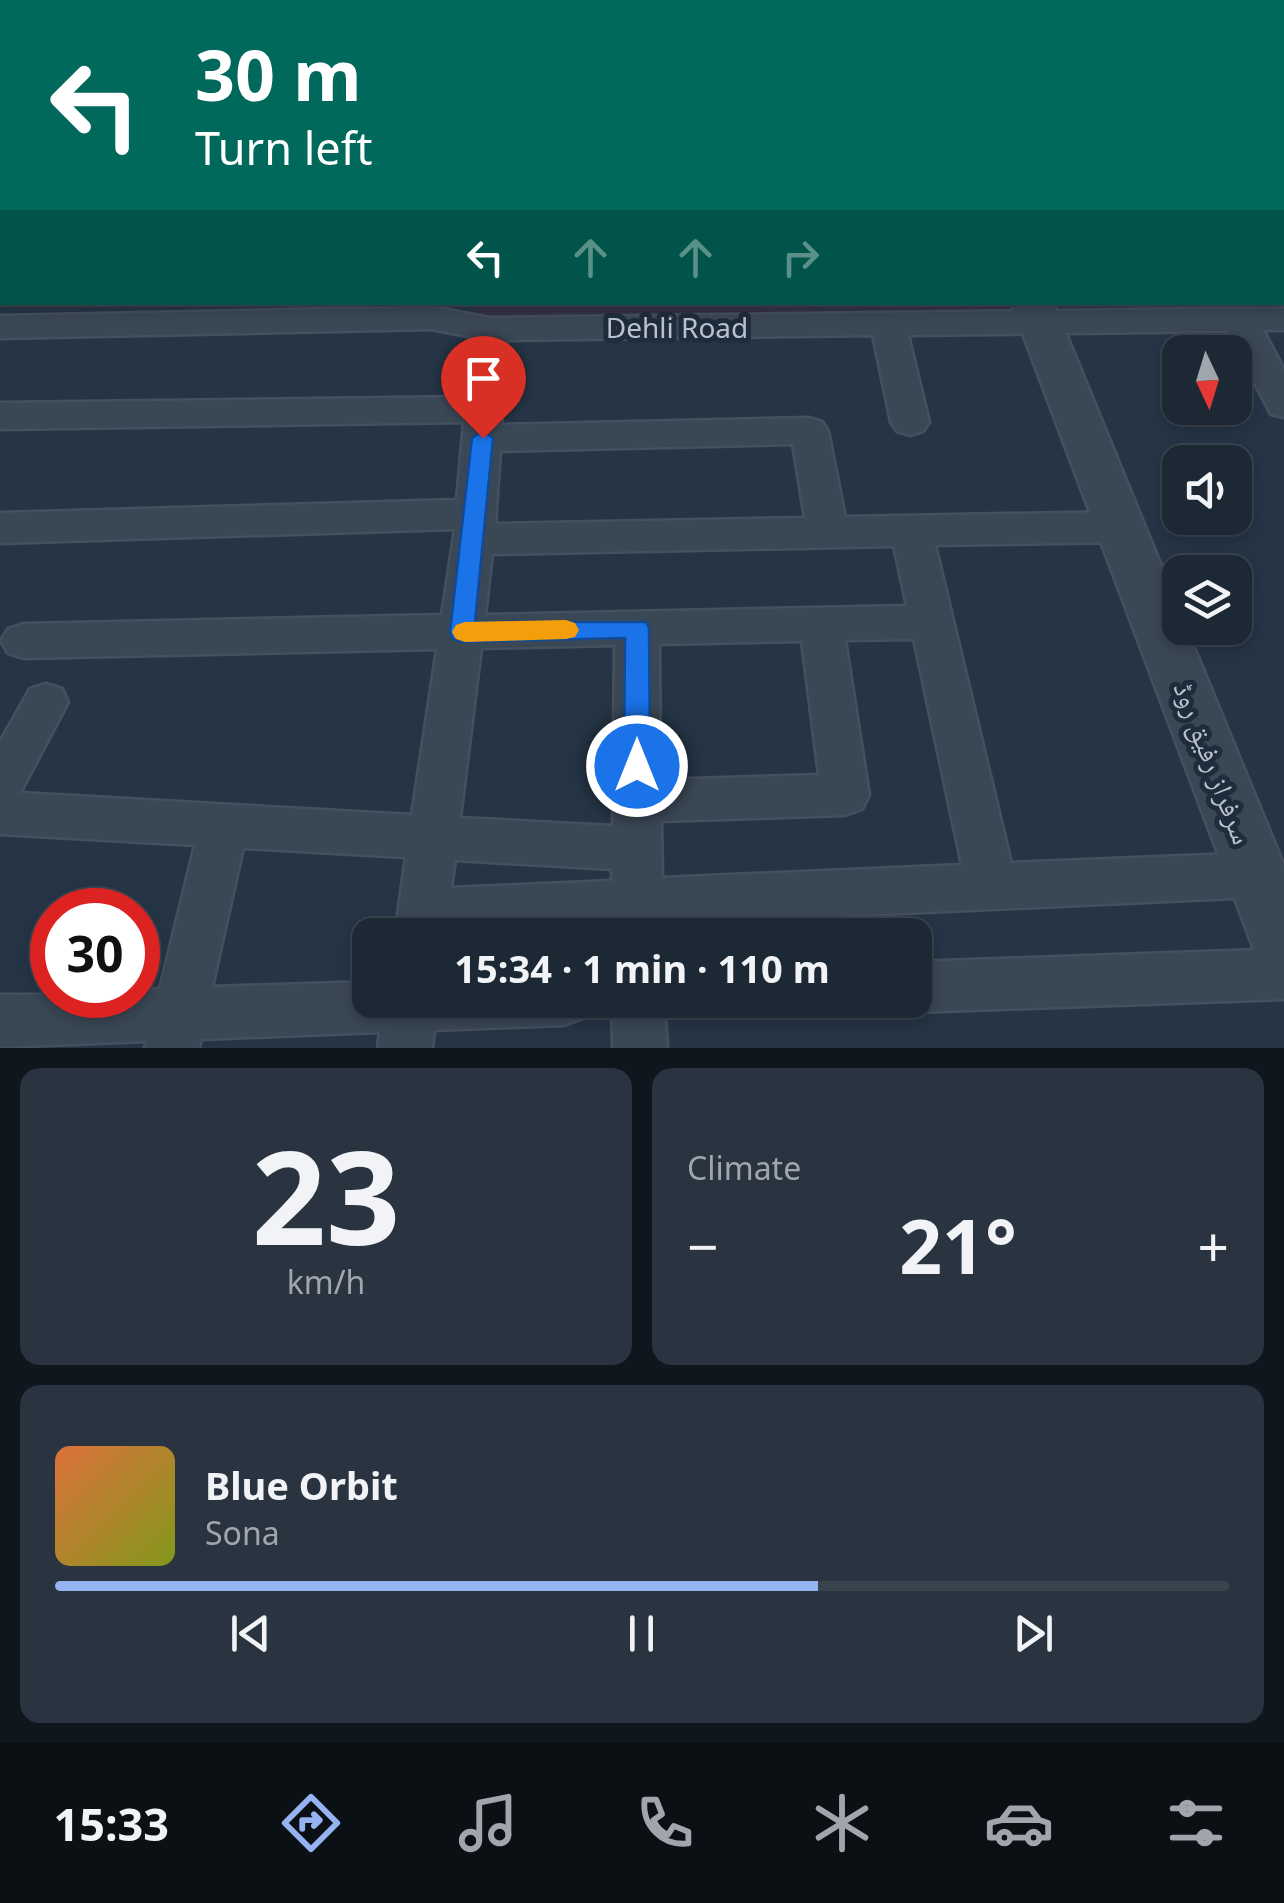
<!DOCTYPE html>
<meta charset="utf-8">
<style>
body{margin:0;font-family:"Noto Sans","Noto Naskh Arabic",sans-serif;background:#293440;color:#f1f3f6;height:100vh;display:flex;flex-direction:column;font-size:38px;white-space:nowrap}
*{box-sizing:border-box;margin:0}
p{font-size:32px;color:#a0a6ac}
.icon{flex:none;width:55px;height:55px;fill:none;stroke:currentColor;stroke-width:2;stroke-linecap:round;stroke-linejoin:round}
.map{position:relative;height:1048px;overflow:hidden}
.drawer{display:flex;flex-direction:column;gap:20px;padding:20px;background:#0f161d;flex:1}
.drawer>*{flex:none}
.banner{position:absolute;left:0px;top:0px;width:1285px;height:305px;box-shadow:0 5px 15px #0003,0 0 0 2px #3a444f;background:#00695c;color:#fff;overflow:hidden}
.needle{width:65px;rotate:176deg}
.controls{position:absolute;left:1162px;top:335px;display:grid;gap:20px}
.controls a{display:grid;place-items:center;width:90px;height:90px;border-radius:20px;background:#1c2834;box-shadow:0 5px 15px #0003,0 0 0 2px #3a444f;font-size:50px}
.speed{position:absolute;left:30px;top:888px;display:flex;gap:20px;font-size:50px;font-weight:700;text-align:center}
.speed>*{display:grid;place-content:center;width:130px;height:130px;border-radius:50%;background:#1c2834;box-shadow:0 5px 15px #0003,0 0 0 2px #3a444f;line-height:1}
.speed .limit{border:15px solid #d22;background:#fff;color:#111}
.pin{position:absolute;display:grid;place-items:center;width:85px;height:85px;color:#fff;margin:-102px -42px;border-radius:50% 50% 50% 0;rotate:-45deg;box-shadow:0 0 10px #0007}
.pin .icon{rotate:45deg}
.me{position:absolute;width:110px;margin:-55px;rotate:0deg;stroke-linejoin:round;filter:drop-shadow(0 0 8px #0008)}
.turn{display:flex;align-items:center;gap:35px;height:210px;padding:0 30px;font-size:45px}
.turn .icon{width:130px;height:130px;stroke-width:2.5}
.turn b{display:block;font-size:70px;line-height:85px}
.lanes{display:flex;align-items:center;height:95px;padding:0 30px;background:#0003;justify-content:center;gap:50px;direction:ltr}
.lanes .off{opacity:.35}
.big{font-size:75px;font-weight:700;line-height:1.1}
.drawer .widget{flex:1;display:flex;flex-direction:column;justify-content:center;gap:15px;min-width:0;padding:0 35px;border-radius:20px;background:#293440}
.drawer .dial{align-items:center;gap:0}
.dial b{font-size:130px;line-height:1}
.song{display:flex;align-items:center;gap:30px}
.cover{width:120px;height:120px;border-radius:15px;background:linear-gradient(135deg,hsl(20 70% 55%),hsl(70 70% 35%))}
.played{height:10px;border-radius:5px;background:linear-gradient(90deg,#95b2f1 65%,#3a444f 65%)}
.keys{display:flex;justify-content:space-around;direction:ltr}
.heat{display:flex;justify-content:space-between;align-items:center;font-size:55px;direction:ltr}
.drawer .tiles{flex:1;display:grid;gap:20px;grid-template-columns:1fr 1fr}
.widget:last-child{grid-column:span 2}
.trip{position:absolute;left:352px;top:918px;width:580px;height:100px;border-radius:20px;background:#1c2834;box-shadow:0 5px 15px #0003,0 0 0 2px #3a444f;font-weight:700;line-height:100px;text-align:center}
.tab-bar{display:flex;height:160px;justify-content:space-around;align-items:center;background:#0b1015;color:#a0a6ac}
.tab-bar .icon{width:70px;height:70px}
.tab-bar .on{color:#95b2f1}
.tab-bar b{font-size:45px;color:#f1f3f6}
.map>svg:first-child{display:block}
</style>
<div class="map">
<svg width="1284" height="1048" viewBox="0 0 1284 1048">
<rect width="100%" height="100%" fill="#253546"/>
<!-- medical -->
<path fill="#343345" d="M1284,131v188l-810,6 1,-23h807z"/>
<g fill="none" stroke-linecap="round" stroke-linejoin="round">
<defs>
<path id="service" d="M1188,0h13l2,2h-14z"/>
<g id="minor">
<rect x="872" y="0" width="26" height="2"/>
<rect x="0" y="69" width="2" height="16"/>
<rect x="0" y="270" width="2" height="20"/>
<path d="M432,307l58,11 794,-10v22h-21l21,40v47l-13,-3 -43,-83 -320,4 21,87 -6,9 -13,4 -13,-4 -6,-9 -18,-87 -366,5 -6,85 308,-7 13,4 6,9 17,86 275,-5 14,5 6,10 -6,10 -14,5 -185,3 76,318 246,-10 17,6 8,16 -8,16 -17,6 -595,27v11h-50v-8l-217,8 11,-78 -163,-9 -31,139 158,-5v18h220l-7,18 -19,7 -130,5 -2,18h-54l2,-16 -179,7 -2,9h-54l2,-7 -147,6v-52h138v-5l22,-1 35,-144 -195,-11v-92l30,-53 16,-5 16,5 6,13 -48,91 392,22 25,-166 -414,9 -15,-5 -7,-12 7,-12 15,-5 419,-9 13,-86 -455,14v-30l457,-13 7,-78 -464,7v-26l467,-6 5,-60 -40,-8 -432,9v-22zM793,444l12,74 -310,6 5,-73zM894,546l13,60 -422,9 7,-61zM914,639l48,226 -300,13 -1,-57 184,-6 17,-6 7,-14 -24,-155zM802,641l17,134 -159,5 -1,-136zM615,645l-2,181 -153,-8 21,-170zM455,860l157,9v12l-161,7z"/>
<path d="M1284,949v50l-369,13 -19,-7 -2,-5h21v-38z"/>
<path d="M612,1000h52l3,48h-54z"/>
</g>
<g id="tertiary">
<path d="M906,0h32l1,2h-32z"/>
<path d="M1011,302h42l127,310v16h6l98,238v108l-23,-9 -9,-21z"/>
</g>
</defs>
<!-- service casing -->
<use href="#service" stroke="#44505e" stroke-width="5"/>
<!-- minor casing -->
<use href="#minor" stroke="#44505e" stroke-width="5"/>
<!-- tertiary casing -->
<use href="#tertiary" stroke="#44505e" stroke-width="5"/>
<!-- service -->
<use href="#service" fill="#3a4755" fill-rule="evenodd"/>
<!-- minor -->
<use href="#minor" fill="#3a4755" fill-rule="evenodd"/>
<!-- tertiary -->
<use href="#tertiary" fill="#3a4755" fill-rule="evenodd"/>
</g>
<!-- route -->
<path fill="#1a73e8" stroke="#114b97" stroke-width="2.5" d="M483,431l10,7 -18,184h171l3,6 1,138 -4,8 -9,4 -9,-4 -4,-8 1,-128 -163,4 -9,-3 -3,-7 22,-194z"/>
<!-- slow -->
<path fill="#f59e0b" d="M566,620l9,3 4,7 -4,7 -9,2 -101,3 -9,-3 -4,-7 4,-7 9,-3z"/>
<g text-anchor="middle" stroke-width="10" stroke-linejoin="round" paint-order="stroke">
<!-- street labels -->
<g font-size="28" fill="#b8c2ce" stroke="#1e2c3b">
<text x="677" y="338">Dehli Road</text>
<text transform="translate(1213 763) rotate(69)" y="10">سرفراز رفیق روڈ</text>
</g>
</g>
</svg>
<div class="controls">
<a><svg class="needle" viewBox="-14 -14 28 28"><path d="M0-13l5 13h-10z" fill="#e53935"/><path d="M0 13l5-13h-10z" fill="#a0a6ac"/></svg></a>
<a><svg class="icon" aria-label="sound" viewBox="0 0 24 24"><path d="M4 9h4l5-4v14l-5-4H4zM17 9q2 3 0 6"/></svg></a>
<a><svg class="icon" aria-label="layers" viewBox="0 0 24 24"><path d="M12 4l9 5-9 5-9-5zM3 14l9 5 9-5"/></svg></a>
</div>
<div class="speed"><div class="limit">30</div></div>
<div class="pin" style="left:483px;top:438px;background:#d93025"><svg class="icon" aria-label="arrive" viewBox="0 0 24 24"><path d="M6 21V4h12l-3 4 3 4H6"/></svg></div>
<svg class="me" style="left:637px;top:766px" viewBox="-20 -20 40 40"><circle r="17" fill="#1a73e8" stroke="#fff" stroke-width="3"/><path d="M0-11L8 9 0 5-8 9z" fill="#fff"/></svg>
<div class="trip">15:34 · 1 min · 110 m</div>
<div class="banner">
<div class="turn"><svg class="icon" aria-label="left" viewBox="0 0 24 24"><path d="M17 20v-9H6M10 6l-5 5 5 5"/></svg><div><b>30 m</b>Turn left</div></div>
<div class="lanes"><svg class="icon" aria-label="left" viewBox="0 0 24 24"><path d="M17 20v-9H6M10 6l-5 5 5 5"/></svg><svg class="icon off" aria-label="ahead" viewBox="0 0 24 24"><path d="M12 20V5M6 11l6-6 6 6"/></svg><svg class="icon off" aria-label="ahead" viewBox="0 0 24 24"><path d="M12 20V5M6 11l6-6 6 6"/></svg><svg class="icon off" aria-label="right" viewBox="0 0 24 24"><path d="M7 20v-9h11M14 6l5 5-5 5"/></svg></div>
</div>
</div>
<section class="drawer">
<div class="tiles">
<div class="widget dial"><b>23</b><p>km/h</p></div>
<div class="widget"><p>Climate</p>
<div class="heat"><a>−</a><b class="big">21°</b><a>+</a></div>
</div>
<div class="widget">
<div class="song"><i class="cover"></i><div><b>Blue Orbit</b><p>Sona</p></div></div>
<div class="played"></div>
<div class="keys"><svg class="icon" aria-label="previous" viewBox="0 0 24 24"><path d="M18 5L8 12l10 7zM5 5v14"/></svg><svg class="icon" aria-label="pause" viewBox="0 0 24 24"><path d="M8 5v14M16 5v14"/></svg><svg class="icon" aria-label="next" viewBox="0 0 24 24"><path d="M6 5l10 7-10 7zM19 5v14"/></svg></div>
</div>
</div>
</section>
<nav class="tab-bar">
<b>15:33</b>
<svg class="icon on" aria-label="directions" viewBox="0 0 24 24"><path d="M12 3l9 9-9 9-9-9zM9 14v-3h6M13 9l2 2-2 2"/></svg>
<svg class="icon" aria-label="music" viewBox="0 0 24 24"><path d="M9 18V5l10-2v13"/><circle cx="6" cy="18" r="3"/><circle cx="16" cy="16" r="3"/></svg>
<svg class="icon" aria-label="phone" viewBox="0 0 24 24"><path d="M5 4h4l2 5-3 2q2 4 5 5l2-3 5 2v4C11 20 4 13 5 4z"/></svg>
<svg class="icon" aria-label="climate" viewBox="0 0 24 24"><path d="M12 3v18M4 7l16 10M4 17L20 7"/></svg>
<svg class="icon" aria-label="car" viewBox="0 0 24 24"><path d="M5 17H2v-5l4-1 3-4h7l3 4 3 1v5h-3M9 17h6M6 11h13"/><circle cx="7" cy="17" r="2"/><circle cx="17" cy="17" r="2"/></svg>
<svg class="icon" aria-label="filters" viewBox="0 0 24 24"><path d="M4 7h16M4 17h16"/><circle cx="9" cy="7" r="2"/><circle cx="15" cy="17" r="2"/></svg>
</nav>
